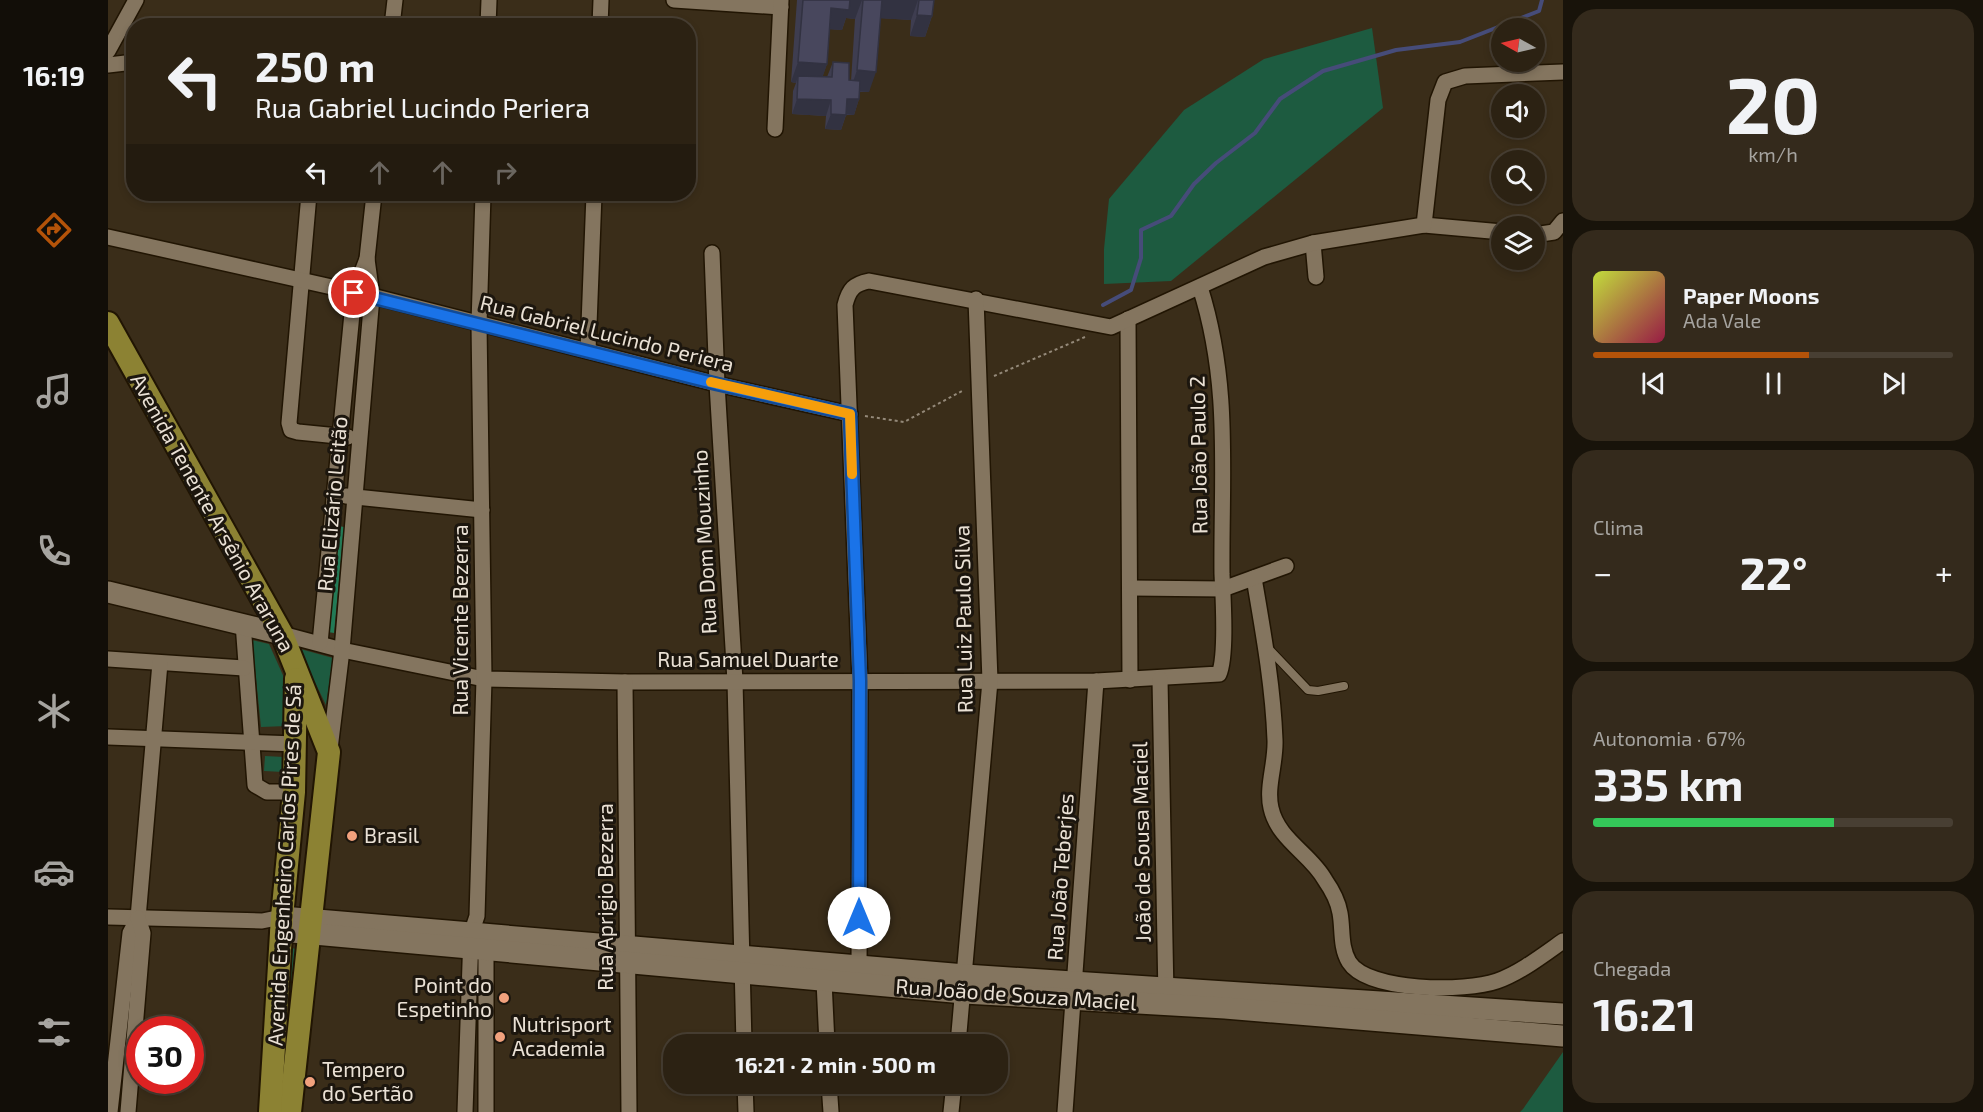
<!DOCTYPE html>
<html lang="pt">
<meta charset="utf-8">
<style>
body{margin:0;font-family:"Exo 2",sans-serif;background:#342a1c;color:#f1f3f6;height:100vh;display:flex;flex-direction:column;font-size:22px;white-space:nowrap}
*{box-sizing:border-box;margin:0}
p{font-size:20px;color:#a6a4a0}
.icon{flex:none;width:33px;height:33px;fill:none;stroke:currentColor;stroke-width:2;stroke-linecap:round;stroke-linejoin:round}
.map{position:relative;flex:1;overflow:hidden}
.panel{display:flex;flex-direction:column;gap:9px;padding:9px;background:#18130a;width:420px}
.panel>*{flex:none}
.top-card{position:absolute;left:18px;top:18px;width:570px;height:183px;border-radius:24px;box-shadow:0 3px 9px #0003,0 0 0 2px #483f33;background:#2c2213;color:#f1f3f6;overflow:hidden}
.needle{width:39px;rotate:278deg}
.controls{position:absolute;left:1383px;top:18px;display:grid;gap:12px}
.controls a{display:grid;place-items:center;width:54px;height:54px;border-radius:50%;background:#2c2213;box-shadow:0 3px 9px #0003,0 0 0 2px #483f33;font-size:30px}
.speed{position:absolute;left:18px;top:1016px;display:flex;gap:12px;font-size:30px;font-weight:700;text-align:center}
.speed>*{display:grid;place-content:center;width:78px;height:78px;border-radius:50%;background:#2c2213;box-shadow:0 3px 9px #0003,0 0 0 2px #483f33;line-height:1}
.speed .limit{border:9px solid #d22;background:#fff;color:#111}
.pin{position:absolute;display:grid;place-items:center;width:51px;height:51px;color:#fff;margin:-26px;border:3px solid #fff;border-radius:50%;box-shadow:0 2px 6px #0007}
.me{position:absolute;width:66px;margin:-33px;rotate:0deg;stroke-linejoin:round;filter:drop-shadow(0 0 4px #0008)}
.turn{display:flex;align-items:center;gap:21px;height:126px;padding:0 30px;font-size:27px}
.turn .icon{width:78px;height:78px;stroke-width:2.5}
.turn b{display:block;font-size:42px;line-height:51px}
.lanes{display:flex;align-items:center;height:57px;padding:0 30px;background:#0003;justify-content:center;gap:30px;direction:ltr}
.lanes .off{opacity:.35}
.big{font-size:45px;font-weight:700;line-height:1.1}
.panel .tile{flex:1;display:flex;flex-direction:column;justify-content:center;gap:9px;min-width:0;padding:0 21px;border-radius:24px;background:#342a1c}
.panel .dial{align-items:center;gap:0}
.dial b{font-size:78px;line-height:1}
.song{display:flex;align-items:center;gap:18px}
.cover{width:72px;height:72px;border-radius:9px;background:linear-gradient(135deg,hsl(70 70% 55%),hsl(340 70% 35%))}
.played{height:6px;border-radius:3px;background:linear-gradient(90deg,#b45309 60%,#483f33 60%)}
.keys{display:flex;justify-content:space-around;direction:ltr}
.heat{display:flex;justify-content:space-between;align-items:center;font-size:33px;direction:ltr}
.charge{height:9px;border-radius:4px;background:linear-gradient(90deg,#34c759 67%,#483f33 0)}
.trip{position:absolute;left:555px;top:1034px;width:345px;height:60px;border-radius:24px;background:#2c2213;box-shadow:0 3px 9px #0003,0 0 0 2px #483f33;font-weight:700;line-height:60px;text-align:center}
main{display:flex;flex:1;min-height:0}
.tabs{display:flex;flex-direction:column;width:108px;justify-content:space-around;align-items:center;background:#120e08;color:#a6a4a0}
.tabs .icon{width:42px;height:42px}
.tabs .current{color:#b45309}
.tabs b{font-size:27px;color:#f1f3f6}
.map>svg:first-child{display:block}
</style>
<main>
<nav class="tabs">
<b>16:19</b>
<svg class="icon current" aria-label="directions" viewBox="0 0 24 24"><path d="M12 3l9 9-9 9-9-9zM9 14v-3h6M13 9l2 2-2 2"/></svg>
<svg class="icon" aria-label="music" viewBox="0 0 24 24"><path d="M9 18V5l10-2v13"/><circle cx="6" cy="18" r="3"/><circle cx="16" cy="16" r="3"/></svg>
<svg class="icon" aria-label="phone" viewBox="0 0 24 24"><path d="M5 4h4l2 5-3 2q2 4 5 5l2-3 5 2v4C11 20 4 13 5 4z"/></svg>
<svg class="icon" aria-label="climate" viewBox="0 0 24 24"><path d="M12 3v18M4 7l16 10M4 17L20 7"/></svg>
<svg class="icon" aria-label="car" viewBox="0 0 24 24"><path d="M5 17H2v-5l4-1 3-4h7l3 4 3 1v5h-3M9 17h6M6 11h13"/><circle cx="7" cy="17" r="2"/><circle cx="17" cy="17" r="2"/></svg>
<svg class="icon" aria-label="filters" viewBox="0 0 24 24"><path d="M4 7h16M4 17h16"/><circle cx="9" cy="7" r="2"/><circle cx="15" cy="17" r="2"/></svg>
</nav>
<div class="map">
<svg width="1455" height="1112" viewBox="0 0 1455 1112">
<rect width="100%" height="100%" fill="#3a2d19"/>
<!-- green -->
<g fill="#1d5b40">
<path d="M1264,28l11,80 -212,173 -67,3v-35l5,-50 75,-89 80,-51z"/>
<path d="M144,640l17,4 21,47 -3,35 -26,1z"/>
<path d="M185,647l40,11 -7,47 -17,-35z"/>
<path d="M157,756l19,1 -1,15 -19,-1z"/>
<path d="M180,947l8,2 -13,163 1,-98z"/>
<path d="M1455,1052v60h-43l3,-3z"/>
</g>
<!-- forest -->
<path fill="#237a56" d="M231,526l5,1 -10,106 -6,-1z"/>
<g fill="none" stroke-linecap="round" stroke-linejoin="round">
<!-- stream -->
<path stroke="#464c79" stroke-width="4" d="M995,305l28,-15 10,-32v-28l30,-14 23,-32 22,-21 39,-30 25,-34 43,-28 73,-21 64,-8 79,-31 3,-11"/>
<defs>
<path id="lane" d="M1160,648l40,42 10,1 26,-5"/>
<g id="street">
<path d="M566,0l107,7"/>
<path d="M284,26l3,-26"/>
<path d="M380,26l1,-26"/>
<path d="M492,26l1,-26"/>
<path d="M0,51l28,-51"/>
<path d="M0,65l26,-3"/>
<path d="M667,129l6,-129"/>
<path d="M201,194l-20,229 2,7 7,2 50,5"/>
<path d="M1316,225l78,7"/>
<path d="M1426,235l20,-3 9,-11"/>
<path d="M0,237l264,59 345,88 133,30"/>
<path d="M1205,243l3,34"/>
<path d="M604,253l5,131 18,297 9,363"/>
<path d="M1020,319l2,361"/>
<path d="M480,351l6,-157"/>
<path d="M238,496l136,14"/>
<path d="M1146,578c9,53 19,108 21,162 1,23 -9,47 -4,68 7,32 40,46 54,72 7,10 13,21 15,33 3,16 0,34 9,49 19,30 117,30 148,19 23,-8 46,-26 66,-40"/>
<path d="M1023,588l92,1 63,-23"/>
<path d="M135,623l12,162 12,7h27"/>
<path d="M174,634l60,16 142,29 141,3 471,-1 123,-7c8,-19 4,-77 3,-100 -1,-101 9,-189 -22,-287"/>
<path d="M212,643l34,-350 13,-34 7,-65"/>
<path d="M0,659l136,9"/>
<path d="M1052,679l6,317"/>
<path d="M517,682l4,430"/>
<path d="M0,737l188,7"/>
<path d="M222,749l12,-99 30,-354 -5,-37"/>
<path d="M0,917l154,4 20,-4"/>
<path d="M751,975l1,-294 -15,-376c4,-16 9,-21 24,-24l242,46 153,-70 49,-14 111,-18 14,-125 7,-18 20,-6 98,-4"/>
<path d="M716,981l3,63"/>
<path d="M850,1044l32,-363 -14,-382"/>
<path d="M637,1083l1,29"/>
<path d="M721,1083l2,29"/>
<path d="M2,1112l20,-179 8,-15 22,-255"/>
<path d="M20,1112l15,-179 -5,-15"/>
<path d="M357,1112l6,-178 6,-18 7,-237 -5,-355 4,-130"/>
<path d="M378,1112v-170"/>
<path d="M843,1112l3,-29"/>
<path d="M957,1112l31,-431"/>
</g>
<g id="secondary">
<path d="M0,592l174,42"/>
<path d="M174,917l683,58 598,39"/>
<path d="M173,931l683,62 261,15 338,28"/>
</g>
<g id="primary">
<path d="M0,323l174,311 47,118 -39,360"/>
<path d="M162,1112l12,-195 12,-125 2,-113"/>
</g>
</defs>
<!-- lane casing -->
<use href="#lane" stroke="#211503" stroke-width="10"/>
<!-- street casing -->
<use href="#street" stroke="#211503" stroke-width="18"/>
<!-- secondary casing -->
<use href="#secondary" stroke="#211503" stroke-width="24"/>
<!-- primary casing -->
<use href="#primary" stroke="#211503" stroke-width="26"/>
<!-- path -->
<g stroke="#948979" stroke-width="2" stroke-dasharray="3 3" stroke-linecap="butt">
<path d="M886,376l91,-39"/>
<path d="M757,416l39,6 60,-32"/>
</g>
<!-- lane -->
<use href="#lane" stroke="#84755f" stroke-width="8"/>
<!-- street -->
<use href="#street" stroke="#84755f" stroke-width="15"/>
<!-- secondary -->
<use href="#secondary" stroke="#84755f" stroke-width="21"/>
<!-- primary -->
<use href="#primary" stroke="#8c8233" stroke-width="22"/>
</g>
<!-- wall -->
<path fill="#3e3d50" fill-rule="evenodd" d="M689,0h137l-2,16 -7,21 -15,-1 1,-16 -31,-2 -11,74h-9l-1,7 -5,16h-8l-5,15 -16,-1 1,-13 -34,-2 1,-23 3,-8 -5,-1zM738,18l9,1 -4,62 -2,-1 -16,-18 -6,15h-5l5,-13 2,-35 13,1z"/>
<!-- shaded-wall -->
<g fill="#323241">
<path d="M741,0h13l-7,19 -9,-1 -4,12 -18,-1 7,-21z"/>
<path d="M773,0h37l-7,20 -36,-2z"/>
<path d="M809,15l15,1 -7,21 -15,-1z"/>
<path d="M690,62l29,2 -7,21 -22,-9 -2,7 -5,-1z"/>
<path d="M749,70l19,2 -7,20 -19,-1z"/>
<path d="M689,99l34,1 -5,16 -34,-2z"/>
<path d="M739,99h12l-5,16 -12,-1z"/>
<path d="M723,114l15,1 -5,15 -16,-1z"/>
</g>
<!-- building -->
<g fill="#48475d" stroke="#323241" stroke-width="1.5">
<path d="M695,0h47l-1,10 -18,-2 -4,56 -29,-2z"/>
<path d="M755,0h19l-6,72 -19,-2z"/>
<path d="M811,0h15l-2,16 -15,-1z"/>
<path d="M725,62l16,1v17l11,1 -1,18h-12l-1,16 -15,-1v-14l-34,-1 1,-23 34,1z"/>
</g>
<g fill="none" stroke-linecap="round" stroke-linejoin="round">
<defs>
<path id="route" d="M246,293l363,91 133,30 10,267 -1,237"/>
</defs>
<!-- route casing -->
<use href="#route" stroke="#114b97" stroke-width="15"/>
<!-- route -->
<use href="#route" stroke="#1a73e8" stroke-width="10"/>
<!-- slow -->
<path stroke="#f59e0b" stroke-width="10" d="M603,382l139,32 2,60"/>
</g>
<!-- markers -->
<g fill="#f1a17d" stroke="#1c160e" stroke-width="2">
<circle cx="244" cy="836" r="6"/>
<circle cx="396" cy="998" r="6"/>
<circle cx="392" cy="1037" r="6"/>
<circle cx="202" cy="1082" r="6"/>
</g>
<g text-anchor="middle" stroke-width="6" stroke-linejoin="round" paint-order="stroke">
<!-- street labels -->
<g font-size="21" fill="#eae1d5" stroke="#1c160e">
<text transform="translate(499 334) rotate(14)" y="7">Rua Gabriel Lucindo Periera</text>
<text transform="translate(1091 455) rotate(-91)" y="7">Rua João Paulo 2</text>
<text transform="translate(225 504) rotate(-85)" y="7">Rua Elizário Leitão</text>
<text transform="translate(104 513) rotate(61)" y="7">Avenida Tenente Arsênio Araruna</text>
<text transform="translate(597 542) rotate(-93)" y="7">Rua Dom Mouzinho</text>
<text transform="translate(856 619) rotate(-91)" y="7">Rua Luiz Paulo Silva</text>
<text transform="translate(353 620) rotate(-90)" y="7">Rua Vicente Bezerra</text>
<text x="640" y="667">Rua Samuel Duarte</text>
<text transform="translate(1034 842) rotate(-91)" y="7">João de Sousa Maciel</text>
<text transform="translate(177 865) rotate(-87)" y="7">Avenida Engenheiro Carlos Pires de Sá</text>
<text transform="translate(953 877) rotate(-86)" y="7">Rua João Teberjes</text>
<text transform="translate(498 897) rotate(-90)" y="7">Rua Aprigio Bezerra</text>
<text transform="translate(908 995) rotate(4)" y="7">Rua João de Souza Maciel</text>
</g>
<!-- poi labels -->
<g font-size="21" fill="#eae1d5" stroke="#1c160e" text-anchor="start">
<text x="256" y="843">Brasil</text>
<text x="384" y="993" text-anchor="end">Point do<tspan x="384" dy="24">Espetinho</tspan></text>
<text x="404" y="1032">Nutrisport<tspan x="404" dy="24">Academia</tspan></text>
<text x="214" y="1077">Tempero<tspan x="214" dy="24">do Sertão</tspan></text>
</g>
</g>
</svg>
<div class="controls">
<a><svg class="needle" viewBox="-14 -14 28 28"><path d="M0-13l5 13h-10z" fill="#e53935"/><path d="M0 13l5-13h-10z" fill="#a6a4a0"/></svg></a>
<a><svg class="icon" aria-label="sound" viewBox="0 0 24 24"><path d="M4 9h4l5-4v14l-5-4H4zM17 9q2 3 0 6"/></svg></a>
<a><svg class="icon" aria-label="search" viewBox="0 0 24 24"><circle cx="10" cy="10" r="6"/><path d="M15 15l6 6"/></svg></a>
<a><svg class="icon" aria-label="layers" viewBox="0 0 24 24"><path d="M12 4l9 5-9 5-9-5zM3 14l9 5 9-5"/></svg></a>
</div>
<div class="speed"><div class="limit">30</div></div>
<div class="pin" style="left:246px;top:293px;background:#d93025"><svg class="icon" aria-label="arrive" viewBox="0 0 24 24"><path d="M6 21V4h12l-3 4 3 4H6"/></svg></div>
<svg class="me" style="left:751px;top:918px" viewBox="-20 -20 40 40"><circle r="19" fill="#fff"/><path d="M0-13L10 11 0 6-10 11z" fill="#1a73e8"/></svg>
<div class="trip">16:21 · 2 min · 500 m</div>
<div class="top-card">
<div class="turn"><svg class="icon" aria-label="left" viewBox="0 0 24 24"><path d="M17 20v-9H6M10 6l-5 5 5 5"/></svg><div><b>250 m</b>Rua Gabriel Lucindo Periera</div></div>
<div class="lanes"><svg class="icon" aria-label="left" viewBox="0 0 24 24"><path d="M17 20v-9H6M10 6l-5 5 5 5"/></svg><svg class="icon off" aria-label="ahead" viewBox="0 0 24 24"><path d="M12 20V5M6 11l6-6 6 6"/></svg><svg class="icon off" aria-label="ahead" viewBox="0 0 24 24"><path d="M12 20V5M6 11l6-6 6 6"/></svg><svg class="icon off" aria-label="right" viewBox="0 0 24 24"><path d="M7 20v-9h11M14 6l5 5-5 5"/></svg></div>
</div>
</div>
<section class="panel">
<div class="tile dial"><b>20</b><p>km/h</p></div>
<div class="tile">
<div class="song"><i class="cover"></i><div><b>Paper Moons</b><p>Ada Vale</p></div></div>
<div class="played"></div>
<div class="keys"><svg class="icon" aria-label="previous" viewBox="0 0 24 24"><path d="M18 5L8 12l10 7zM5 5v14"/></svg><svg class="icon" aria-label="pause" viewBox="0 0 24 24"><path d="M8 5v14M16 5v14"/></svg><svg class="icon" aria-label="next" viewBox="0 0 24 24"><path d="M6 5l10 7-10 7zM19 5v14"/></svg></div>
</div>
<div class="tile"><p>Clima</p>
<div class="heat"><a>−</a><b class="big">22°</b><a>+</a></div>
</div>
<div class="tile"><p>Autonomia · 67%</p><b class="big">335 km</b><div class="charge"></div></div>
<div class="tile"><p>Chegada</p><b class="big">16:21</b></div>
</section>
</main>
